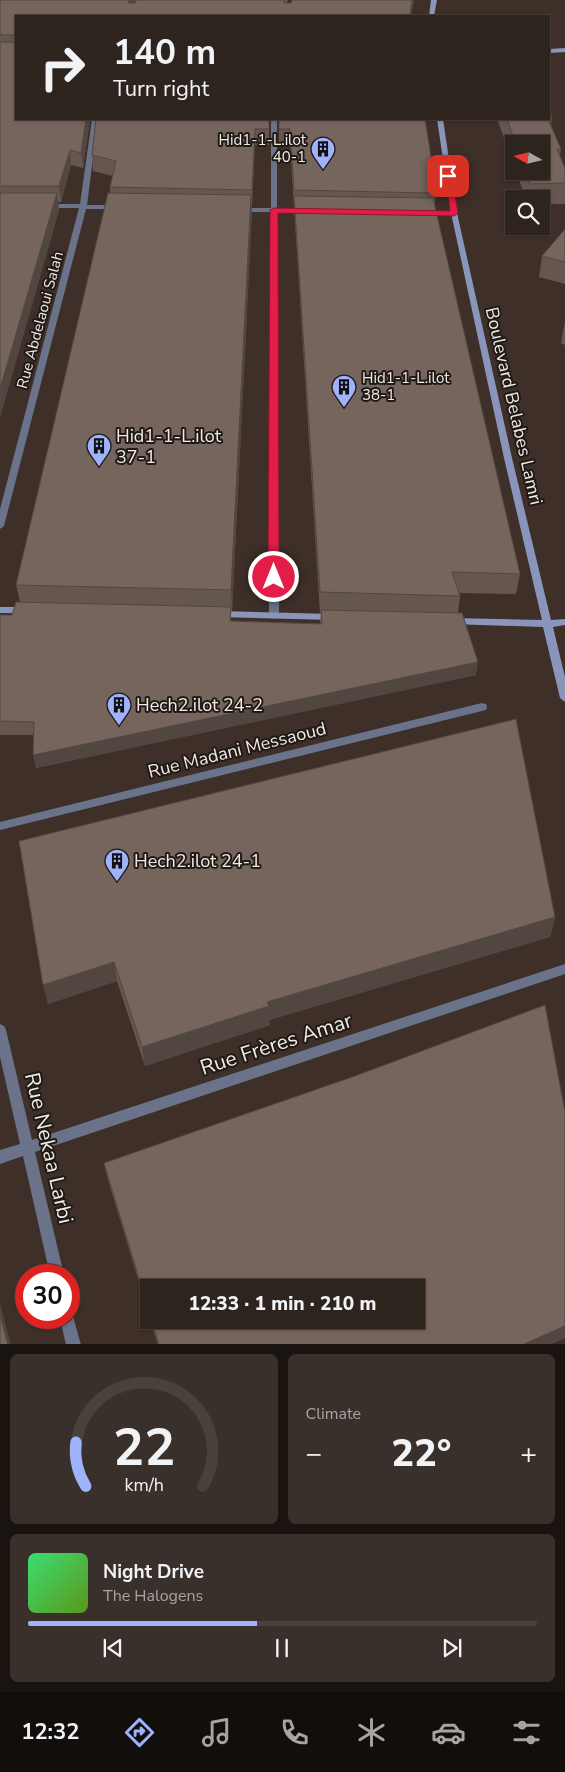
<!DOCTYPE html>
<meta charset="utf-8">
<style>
body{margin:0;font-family:"Nunito Sans",sans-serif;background:#3a302b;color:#f1f3f6;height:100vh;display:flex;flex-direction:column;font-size:19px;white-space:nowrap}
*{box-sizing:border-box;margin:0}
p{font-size:16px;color:#a7a4a4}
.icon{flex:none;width:28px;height:28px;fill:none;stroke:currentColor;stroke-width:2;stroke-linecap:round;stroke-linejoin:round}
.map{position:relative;height:1344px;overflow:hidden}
.sheet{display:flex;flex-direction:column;gap:10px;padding:10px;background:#191410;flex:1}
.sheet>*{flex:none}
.hud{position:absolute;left:15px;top:15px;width:535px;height:105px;border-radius:0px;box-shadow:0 1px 4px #0004,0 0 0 1px #49413c;background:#2e241e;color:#f1f3f6;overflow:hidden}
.needle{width:32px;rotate:278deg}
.buttons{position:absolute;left:505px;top:135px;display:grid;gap:10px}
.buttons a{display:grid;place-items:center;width:45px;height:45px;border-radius:0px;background:#2e241e;box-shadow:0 1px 4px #0004,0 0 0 1px #49413c;font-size:25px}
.speed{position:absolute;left:15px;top:1264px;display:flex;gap:10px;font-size:25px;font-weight:700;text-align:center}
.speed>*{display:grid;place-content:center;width:65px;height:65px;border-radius:50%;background:#2e241e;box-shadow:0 1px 4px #0004,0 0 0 1px #49413c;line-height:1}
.speed .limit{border:8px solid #d22;background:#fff;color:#111}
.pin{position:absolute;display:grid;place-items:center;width:42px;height:42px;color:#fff;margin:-21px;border-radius:10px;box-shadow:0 2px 8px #0006}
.me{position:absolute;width:55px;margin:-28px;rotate:0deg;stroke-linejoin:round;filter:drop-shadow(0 0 4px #0008)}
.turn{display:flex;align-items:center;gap:18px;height:105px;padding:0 15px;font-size:22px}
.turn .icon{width:65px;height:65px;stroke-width:2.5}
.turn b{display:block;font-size:35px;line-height:42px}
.big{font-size:38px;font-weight:800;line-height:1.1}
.sheet .widget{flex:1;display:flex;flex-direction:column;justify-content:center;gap:8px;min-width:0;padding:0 18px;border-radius:8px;background:#3a302b}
.sheet .dial{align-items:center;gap:0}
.dial svg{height:130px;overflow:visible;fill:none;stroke:#49413c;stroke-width:7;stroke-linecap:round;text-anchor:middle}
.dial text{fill:#f1f3f6;stroke:none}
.song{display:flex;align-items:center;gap:15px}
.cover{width:60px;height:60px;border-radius:8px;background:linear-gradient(135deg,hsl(140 70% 55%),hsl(90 70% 35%))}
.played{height:5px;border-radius:2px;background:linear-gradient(90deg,#9fb3fd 45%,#49413c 45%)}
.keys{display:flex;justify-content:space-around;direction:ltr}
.heat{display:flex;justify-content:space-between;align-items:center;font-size:28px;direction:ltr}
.sheet .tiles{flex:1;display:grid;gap:10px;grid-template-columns:1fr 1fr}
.widget:last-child{grid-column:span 2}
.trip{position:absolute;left:140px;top:1279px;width:285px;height:50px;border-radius:0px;background:#2e241e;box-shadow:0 1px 4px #0004,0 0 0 1px #49413c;font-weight:800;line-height:50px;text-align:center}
.tab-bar{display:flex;height:80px;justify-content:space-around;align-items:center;background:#120e0c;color:#a7a4a4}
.tab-bar .icon{width:35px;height:35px}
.tab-bar .selected{color:#9fb3fd}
.tab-bar b{font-size:22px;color:#f1f3f6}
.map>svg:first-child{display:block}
</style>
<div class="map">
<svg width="565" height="1345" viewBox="0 0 565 1345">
<rect width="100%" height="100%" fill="#3e3028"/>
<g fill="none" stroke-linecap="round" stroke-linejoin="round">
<!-- street -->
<g fill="#6b738b" fill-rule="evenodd">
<path d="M92,119h6l-11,86h31l3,2 -3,2h-32l-82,317 -4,3v-20l79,-301h-34l-3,-2 3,-2h35z"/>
<path d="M271,119h6v90h29l3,2 -3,2h-29l2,403 -5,3 -5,-3 2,-404h-33l-3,-2 3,-2h33z"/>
<path d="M454,211l2,1v2l-33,1 -3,-2 3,-2z"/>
<path d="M482,703l4,1 1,3 -1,3 -486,120v-8z"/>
<path d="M565,964v10l-530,178 29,123h-14l-27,-119 -23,8v-14l20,-6 -20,-87v-33l4,2 2,4 26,110z"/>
<path d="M69,1311l3,2 9,32h-15l-6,-27h9z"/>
</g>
<!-- secondary -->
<g fill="#8a95bc" fill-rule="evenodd">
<path d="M431,0h6l-3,16h-5z"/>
<path d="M565,48v4l-16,1v-4z"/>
<path d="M437,119h6l14,94 55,245 39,162 14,-1v6l-12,2 12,50v25l-5,-4 -17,-71 -92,-3 -5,-3 5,-3 91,2 -38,-162 -53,-245z"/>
<path d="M0,607h27l5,3 -5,3h-27z"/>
<path d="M219,611l115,3 5,3 -5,3 -115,-3 -5,-3z"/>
</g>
</g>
<!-- wall -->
<g fill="#65574f">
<path d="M0,0h288l-1,3h4l1,-3h122l-3,16 -395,103h74l-7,49 -12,-3 -10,37h-3l1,8 -59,207z"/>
<path d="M549,108l3,8 -1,9 10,24 -1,6 5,13v36h-24v-5h-15l-10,-28h25v-27h-27v21l-17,-46h52z"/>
<path d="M269,119v26h-14l-23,466h-1v10l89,3 1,-11h-1l-30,-468h-11v-26l157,68 -1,16h-1l86,371 -4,20 -57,-1 1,3 -2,17 18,62 -440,93 -3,-33h-33v-120h12l8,-13 -4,-17 94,-392v-6l3,-11 -20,-5 -1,-16z"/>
<path d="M565,229v55l-26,-7 3,-21z"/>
<path d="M565,321v24l-4,-2z"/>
<path d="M19,841l536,76 -5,20 -281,83 1,5 -125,41 -28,-85 -69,23z"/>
<path d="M104,1163l446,182h-392l-8,-25h266l-267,-32v27l-41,-135z"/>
</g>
<!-- shaded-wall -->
<g fill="#524740">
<path d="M129,0h7l-7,16 -1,-13z"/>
<path d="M412,0h2l-3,16h-1z"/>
<path d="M86,119h4l-7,49 -2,-15z"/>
<path d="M255,129v16l-3,61v-16z"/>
<path d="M70,150l1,15 -10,37 -2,-16z"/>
<path d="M57,193l2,17 -59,207v-28z"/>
<path d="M251,195l1,19 -20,397 -1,-21z"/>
<path d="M478,662l-2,13 -440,93 -3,-13z"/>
<path d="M555,917l-5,20 -281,83 1,5 -125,41 -3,-19 125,-45z"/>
<path d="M114,962l3,19 -69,23 -5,-19z"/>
<path d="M0,1304l11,41h-3l-8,-31z"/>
<path d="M565,1326v12l-15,7h-28z"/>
</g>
<!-- building -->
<g fill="#75655c" stroke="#524740">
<path d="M0,0h129l-1,3h7l1,-3h148v3h7l1,-3h120l-2,16h-394v103h70l-5,34 -11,-3 -11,36h-59v-144h14l2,-2 -2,-5h-14z"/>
<path d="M549,108l3,8h-3z"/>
<path d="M96,119h173v10h-14l-3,61 -142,-3 6,-26 -24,-6z"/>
<path d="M279,119h146l11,68h-7l2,6 -137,-3 -4,-61h-11z"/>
<path d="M507,119h41l13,30h-4l8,19v15l-35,1 -4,-13h15v-27h-25z"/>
<path d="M0,193h57l-57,196z"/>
<path d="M108,193l143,2 -20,395 -215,-5z"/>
<path d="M294,196l139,2 87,376 -68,-2 8,24 -140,-4z"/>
<path d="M565,229v33l-23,-6z"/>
<path d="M16,602l215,5 -1,14 92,3 -1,-14 141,3 16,49 -445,93 1,-33 -34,-1v-106h12z"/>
<path d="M516,719l39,198 -288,85 2,4 -127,41 -28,-85 -71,23 -24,-144z"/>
<path d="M545,1005l20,107v214l-43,19h-363l-7,-25h264v-32h-267v23l-45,-148 251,-87z"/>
<path d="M0,1314l8,31h-8z"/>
</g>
<!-- route -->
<path fill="#e11d48" stroke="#92132f" d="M446,174l6,2 6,37 -4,3 -176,-3 1,364 -2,3h-7l-2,-3 2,-367 4,-2 176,3z"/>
<!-- icons -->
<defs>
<symbol id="building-pin" viewBox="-11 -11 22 30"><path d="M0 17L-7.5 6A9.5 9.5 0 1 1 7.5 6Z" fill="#9fb3fd" stroke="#201a16"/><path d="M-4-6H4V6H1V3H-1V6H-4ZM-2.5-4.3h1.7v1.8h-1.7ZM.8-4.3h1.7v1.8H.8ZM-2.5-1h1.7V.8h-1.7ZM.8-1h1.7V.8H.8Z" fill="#111"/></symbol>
</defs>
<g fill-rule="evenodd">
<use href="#building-pin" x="309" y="135" width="28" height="38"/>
<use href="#building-pin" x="330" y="373" width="28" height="38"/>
<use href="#building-pin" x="85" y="432" width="28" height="38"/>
<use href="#building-pin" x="105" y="691" width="28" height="38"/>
<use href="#building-pin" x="103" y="847" width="28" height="38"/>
</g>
<g text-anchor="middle" stroke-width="4" stroke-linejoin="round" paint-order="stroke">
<!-- far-poi labels -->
<g font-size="15" fill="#f3eae5" stroke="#201a16" text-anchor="end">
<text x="306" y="145">Hid1-1-L.ilot<tspan x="306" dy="17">40-1</tspan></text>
<text x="362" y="383" text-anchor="start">Hid1-1-L.ilot<tspan x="362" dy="17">38-1</tspan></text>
</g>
<!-- far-street labels -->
<g font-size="15" fill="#f3eae5" stroke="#201a16">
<text transform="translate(40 320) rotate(-75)" y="5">Rue Abdelaoui Salah</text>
</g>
<!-- street labels -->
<g font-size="18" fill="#f3eae5" stroke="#201a16">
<text transform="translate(514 406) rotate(77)" y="6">Boulevard Belabes Lamri</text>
<text transform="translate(237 750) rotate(-14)" y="6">Rue Madani Messaoud</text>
</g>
<!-- poi labels -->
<g font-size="18" fill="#f3eae5" stroke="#201a16" text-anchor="start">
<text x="116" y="442">Hid1-1-L.ilot<tspan x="116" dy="21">37-1</tspan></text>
<text x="136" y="711">Hech2.ilot 24-2</text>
<text x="134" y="867">Hech2.ilot 24-1</text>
</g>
<!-- near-street labels -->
<g font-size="21" fill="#f3eae5" stroke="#201a16">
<text transform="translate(276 1044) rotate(-18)" y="7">Rue Frères Amar</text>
<text transform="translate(49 1148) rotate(77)" y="7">Rue Nekaa Larbi</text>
</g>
</g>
</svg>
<div class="buttons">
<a><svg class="needle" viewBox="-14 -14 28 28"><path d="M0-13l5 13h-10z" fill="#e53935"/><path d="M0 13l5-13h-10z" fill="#a7a4a4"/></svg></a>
<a><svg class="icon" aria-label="search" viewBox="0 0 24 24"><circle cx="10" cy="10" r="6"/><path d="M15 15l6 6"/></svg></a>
</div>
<div class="speed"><div class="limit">30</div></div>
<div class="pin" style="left:448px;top:176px;background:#d93025"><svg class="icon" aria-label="arrive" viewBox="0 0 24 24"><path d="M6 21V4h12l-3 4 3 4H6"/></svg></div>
<svg class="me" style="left:274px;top:577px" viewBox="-20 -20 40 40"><circle r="17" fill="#e11d48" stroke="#fff" stroke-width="3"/><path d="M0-11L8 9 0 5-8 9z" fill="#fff"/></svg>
<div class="trip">12:33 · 1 min · 210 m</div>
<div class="hud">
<div class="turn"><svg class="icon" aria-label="right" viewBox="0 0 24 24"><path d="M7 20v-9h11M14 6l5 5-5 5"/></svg><div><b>140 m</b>Turn right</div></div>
</div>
</div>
<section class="sheet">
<div class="tiles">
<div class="widget dial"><svg viewBox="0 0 100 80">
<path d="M14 69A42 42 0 1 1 86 69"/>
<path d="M14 69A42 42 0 0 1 8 42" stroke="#9fb3fd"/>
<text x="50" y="56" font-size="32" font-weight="700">22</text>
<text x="50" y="72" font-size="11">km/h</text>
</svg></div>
<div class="widget"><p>Climate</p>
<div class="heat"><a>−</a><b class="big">22°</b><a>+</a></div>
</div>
<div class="widget">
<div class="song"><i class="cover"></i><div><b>Night Drive</b><p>The Halogens</p></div></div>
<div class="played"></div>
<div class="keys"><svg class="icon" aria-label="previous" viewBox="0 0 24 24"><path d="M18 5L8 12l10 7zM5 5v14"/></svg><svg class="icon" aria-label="pause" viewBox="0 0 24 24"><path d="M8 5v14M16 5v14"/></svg><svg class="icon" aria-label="next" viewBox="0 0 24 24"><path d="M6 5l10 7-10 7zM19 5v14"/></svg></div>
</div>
</div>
</section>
<nav class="tab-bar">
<b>12:32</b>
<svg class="icon selected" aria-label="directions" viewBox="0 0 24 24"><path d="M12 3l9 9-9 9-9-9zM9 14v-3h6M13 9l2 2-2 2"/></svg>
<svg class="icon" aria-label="music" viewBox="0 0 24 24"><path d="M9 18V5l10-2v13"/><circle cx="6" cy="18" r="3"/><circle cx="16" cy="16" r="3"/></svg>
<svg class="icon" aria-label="phone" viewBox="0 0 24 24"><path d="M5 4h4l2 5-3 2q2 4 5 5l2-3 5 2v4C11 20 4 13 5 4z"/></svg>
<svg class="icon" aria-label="climate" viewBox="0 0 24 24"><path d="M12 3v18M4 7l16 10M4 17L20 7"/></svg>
<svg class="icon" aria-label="car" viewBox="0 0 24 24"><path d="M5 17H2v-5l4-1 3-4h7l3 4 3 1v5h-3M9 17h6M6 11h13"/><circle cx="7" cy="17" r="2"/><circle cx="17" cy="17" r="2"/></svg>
<svg class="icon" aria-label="filters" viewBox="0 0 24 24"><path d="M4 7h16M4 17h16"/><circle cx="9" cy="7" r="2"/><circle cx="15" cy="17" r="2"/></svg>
</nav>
